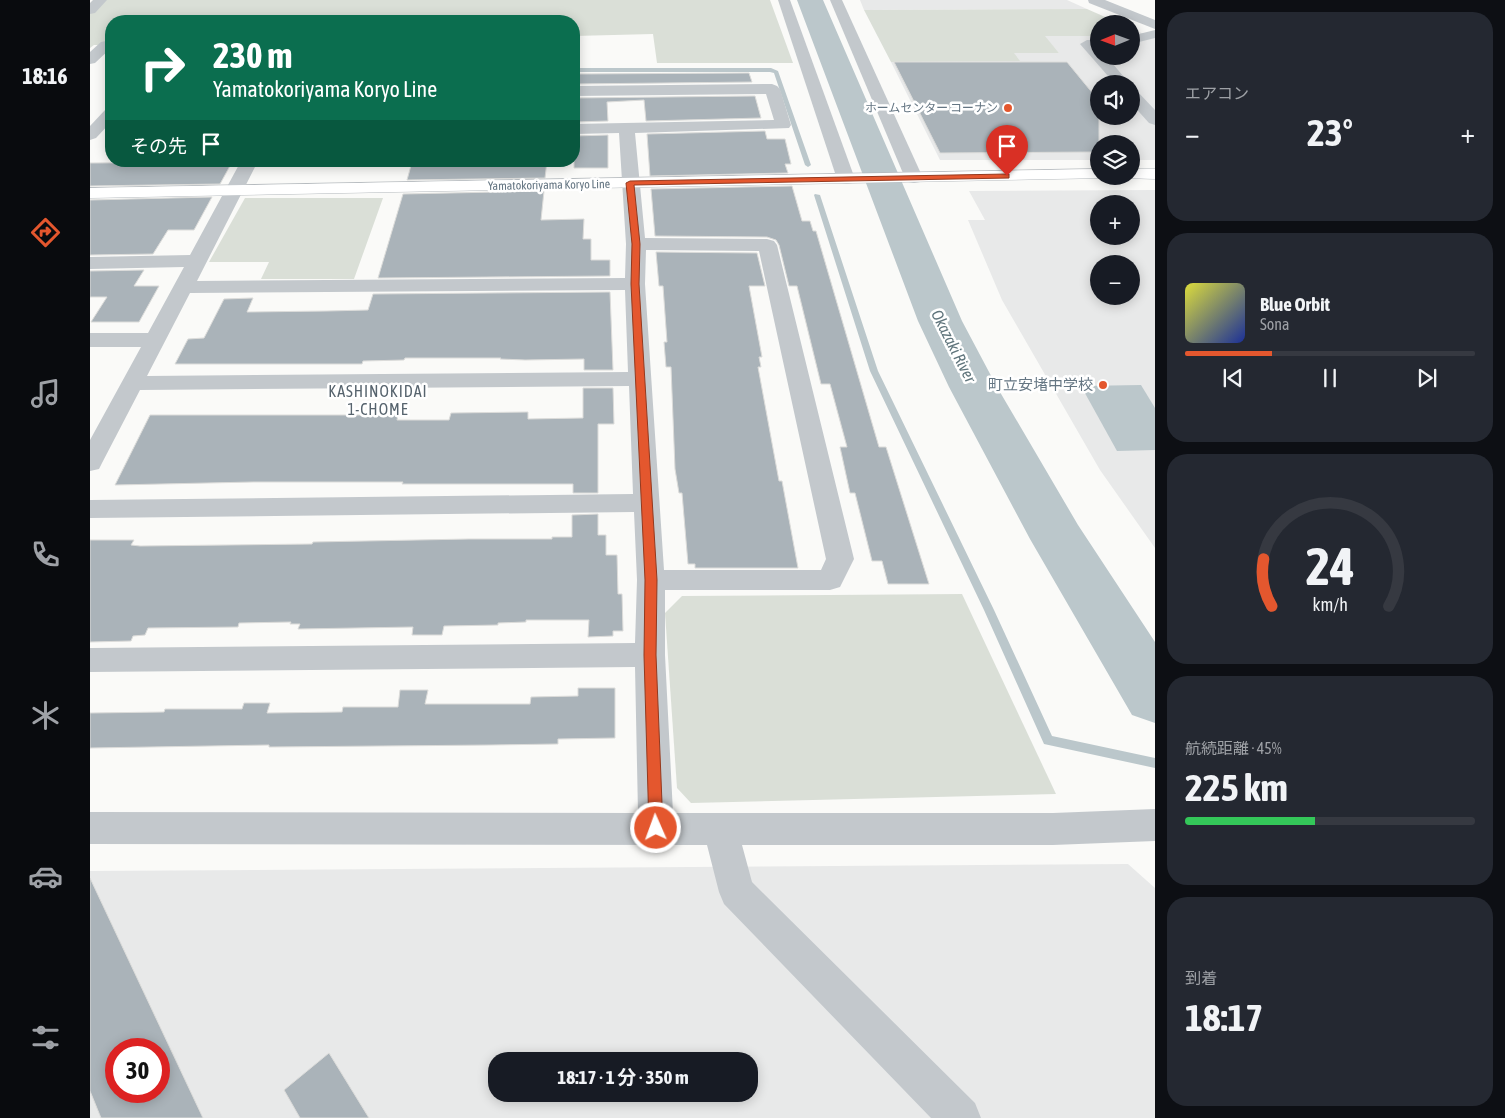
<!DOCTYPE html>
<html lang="ja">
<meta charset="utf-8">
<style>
body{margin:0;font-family:"Asap Condensed","Noto Sans JP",sans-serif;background:#242831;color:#f1f3f6;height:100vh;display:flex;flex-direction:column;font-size:19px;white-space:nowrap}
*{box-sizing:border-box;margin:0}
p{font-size:16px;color:#9ea1a6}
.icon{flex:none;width:28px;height:28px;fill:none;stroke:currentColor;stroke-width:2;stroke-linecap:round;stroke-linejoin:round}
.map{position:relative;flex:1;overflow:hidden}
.drawer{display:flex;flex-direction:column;gap:12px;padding:12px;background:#0d0f14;width:350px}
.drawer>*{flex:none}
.hud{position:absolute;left:15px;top:15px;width:475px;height:152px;border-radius:20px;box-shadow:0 2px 12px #0003;background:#0b6e4f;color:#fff;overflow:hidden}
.needle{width:32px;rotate:269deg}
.buttons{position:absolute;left:1000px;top:15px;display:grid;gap:10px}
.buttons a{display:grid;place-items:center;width:50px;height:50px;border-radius:50%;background:#171b24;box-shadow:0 2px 12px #0003;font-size:25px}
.speed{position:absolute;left:15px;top:1038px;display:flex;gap:10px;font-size:25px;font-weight:700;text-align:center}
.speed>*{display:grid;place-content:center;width:65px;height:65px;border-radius:50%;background:#171b24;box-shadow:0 2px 12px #0003;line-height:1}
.speed .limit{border:8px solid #d22;background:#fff;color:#111}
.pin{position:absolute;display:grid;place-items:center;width:42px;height:42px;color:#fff;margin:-51px -21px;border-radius:50% 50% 50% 0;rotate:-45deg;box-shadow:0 0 5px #0007}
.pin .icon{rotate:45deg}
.me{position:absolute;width:55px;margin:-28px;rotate:358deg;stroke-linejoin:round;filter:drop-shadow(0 0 4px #0008)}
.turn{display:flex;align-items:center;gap:18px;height:105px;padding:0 25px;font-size:22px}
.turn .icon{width:65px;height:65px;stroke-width:2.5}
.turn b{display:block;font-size:35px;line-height:42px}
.then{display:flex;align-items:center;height:48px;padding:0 25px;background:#0003;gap:10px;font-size:19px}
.big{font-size:38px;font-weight:700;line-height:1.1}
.drawer .widget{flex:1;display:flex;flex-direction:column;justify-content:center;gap:8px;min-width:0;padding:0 18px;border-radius:20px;background:#242831}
.drawer .dial{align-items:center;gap:0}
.dial svg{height:130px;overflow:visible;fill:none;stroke:#363941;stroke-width:7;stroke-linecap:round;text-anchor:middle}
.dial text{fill:#f1f3f6;stroke:none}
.song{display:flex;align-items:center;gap:15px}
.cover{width:60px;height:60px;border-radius:8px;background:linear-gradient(135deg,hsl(60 70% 55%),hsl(230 70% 35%))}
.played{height:5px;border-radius:2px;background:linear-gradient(90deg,#e4572e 30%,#363941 30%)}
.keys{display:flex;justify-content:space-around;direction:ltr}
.heat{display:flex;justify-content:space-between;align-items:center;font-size:28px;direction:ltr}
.charge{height:8px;border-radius:4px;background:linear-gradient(90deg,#34c759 45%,#363941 0)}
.trip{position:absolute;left:398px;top:1052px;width:270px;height:50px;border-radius:20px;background:#171b24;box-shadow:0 2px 12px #0003;font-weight:700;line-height:50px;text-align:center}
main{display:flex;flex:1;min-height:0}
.menu{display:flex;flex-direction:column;width:90px;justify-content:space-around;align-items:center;background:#090b0e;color:#9ea1a6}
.menu .icon{width:35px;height:35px}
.menu .active{color:#e4572e}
.menu b{font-size:22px;color:#f1f3f6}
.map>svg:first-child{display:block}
</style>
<main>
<nav class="menu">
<b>18:16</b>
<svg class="icon active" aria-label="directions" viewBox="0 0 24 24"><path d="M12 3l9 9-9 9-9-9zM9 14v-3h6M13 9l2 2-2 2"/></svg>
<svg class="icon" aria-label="music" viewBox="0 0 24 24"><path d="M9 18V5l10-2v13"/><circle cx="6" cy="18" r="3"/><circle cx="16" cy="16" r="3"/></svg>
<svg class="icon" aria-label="phone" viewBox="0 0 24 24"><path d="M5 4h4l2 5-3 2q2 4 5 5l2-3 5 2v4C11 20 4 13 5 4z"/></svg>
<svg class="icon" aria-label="climate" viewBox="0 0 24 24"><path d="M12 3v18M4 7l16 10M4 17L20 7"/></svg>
<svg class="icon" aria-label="car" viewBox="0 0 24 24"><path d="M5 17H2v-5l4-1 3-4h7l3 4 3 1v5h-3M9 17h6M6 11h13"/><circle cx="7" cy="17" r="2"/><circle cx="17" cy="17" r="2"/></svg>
<svg class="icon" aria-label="filters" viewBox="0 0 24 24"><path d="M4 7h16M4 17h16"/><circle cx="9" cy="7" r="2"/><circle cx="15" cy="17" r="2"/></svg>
</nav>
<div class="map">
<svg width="1065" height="1118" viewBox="0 0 1065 1118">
<rect width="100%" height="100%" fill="#fafaf8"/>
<!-- built -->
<g fill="#e8e9e9" fill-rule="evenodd">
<path d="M770,0h207l20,9 -223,1z"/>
<path d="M1041,29l24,9v122h-24v-16h-32v16h-159l-49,-98 128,-1 -6,-8h46l-15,-17h55v20h32zM1009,84h32v32h-32z"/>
<path d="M1065,190v358l-55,-78 -98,-170 -34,-80h17l-16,-29zM1009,204h32v32h-32zM1009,264h32v32h-32z"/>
<path d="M1038,864l27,24v230h-1065v-247zM26,1049h43v42h-43zM406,1061h253v33h-253z"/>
</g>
<!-- green -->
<g fill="#dadfd7">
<path d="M14,0h666l23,63h-136l-4,-29 -79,2v-15h-463v24h-17l-4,3v-36z"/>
<path d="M997,9l34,15h-22v12h-54l14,17h-45l6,8 -129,1 -27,-52z"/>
<path d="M155,198h138l-29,81h-93l8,-17h-60z"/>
<path d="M872,594l94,200 -365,9 -14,-15 -12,-175 17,-17z"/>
</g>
<!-- water -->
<path fill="#bbc7cb" d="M1051,385l14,23v42l-38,1 -36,-65z"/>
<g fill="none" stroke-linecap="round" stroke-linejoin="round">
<!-- stream -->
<g fill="#bbc7cb" fill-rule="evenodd">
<path d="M484,68h197l7,3 33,94 -3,2 -3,-2 -31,-92 -4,-1h-196z"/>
<path d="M725,194l5,1 58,176 116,239 58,126 103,22v10l-111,-24 -60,-134 -114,-239 -56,-176z"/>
</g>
<!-- river -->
<path fill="#bbc7cb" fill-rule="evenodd" d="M707,0h26l139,321 35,66 81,138 77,117v81l-23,-8 -102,-176 -81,-152 -31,-66z"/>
</g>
<!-- building -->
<g fill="#aab3b9" stroke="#dcdcda" fill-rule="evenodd">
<path d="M804,62h173l32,39v51l-159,1z"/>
<path d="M659,73l3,9 -178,2v-10z"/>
<path d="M665,96l6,22 -115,3 -2,-21 -37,2 1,19 -34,1v-24z"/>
<path d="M675,131l2,8h18l6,25h-6l3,9 -138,3 -3,-42z"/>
<path d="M518,135v33h-34v-32z"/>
<path d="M457,161l-2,17 -138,2 5,-18z"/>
<path d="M139,162l-1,2h3l-11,20 -130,2v-23z"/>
<path d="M702,186l10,35h8l3,10h3l63,216h7l43,137h-41l-6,-23h-10l-17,-68h-5l-10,-46h7l-17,-63h-9l-24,-98h-8l-10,-41 -3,-5 -9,-3 -112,-1 -4,-47z"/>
<path d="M454,191l-3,29 43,-1 -1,20h8v21h19v16l-232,2 25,-84z"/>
<path d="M122,197l-18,33h-26l-15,24 -63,1v-55z"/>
<path d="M566,252l101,1 8,33h-16l13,71h-3l2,10h-3l21,114h3l16,87h-103v-4h-7l-6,-71h-3l-4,-24 -4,-102h-5l-2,-25h3l-4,-56h-4z"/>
<path d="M54,270l-10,16h25l-20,36h-48l16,-25h-17v-26z"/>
<path d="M520,292l3,78h-29v-11l-59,1 -25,-1 1,-1h-96l-1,2 -41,1 -1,3h-187l13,-25 16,-1 20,-39 29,-1 -6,14 80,-1 41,-1 5,-16z"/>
<path d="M493,388h30l1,36h-16v69h-25v-9h-171l1,-2h-150l-138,3 35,-70h248l-1,5h52l2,-7 77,-1v7l55,-1z"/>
<path d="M508,514v21h8v20h11l1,39h4l1,37h-10v5l-25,1 1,-17h-63v2l-28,1v2l-54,1 -2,9h-30l1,-8 -115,2 2,-5h-10l1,-2 -52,1 -1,4 -90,1 -3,7 -12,1 -2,5 -41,1v-102h44l-3,5 9,1 172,-2 1,-2 156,-3h83v-2h20v-22z"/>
<path d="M488,688h37v50l-57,1v5l-67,1 -222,2v-2l-179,3v-35l74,-1 1,-3h77l2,-6h26l-3,10 75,-1 1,-5h55l2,-17h28l-3,14h105l1,-7 47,-1z"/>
<path d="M0,878l113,240h-102l-11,-27zM26,1049h43v42h-43z"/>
<path d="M239,1053l40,65h-69l-16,-28z"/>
</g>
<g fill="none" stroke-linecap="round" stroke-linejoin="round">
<defs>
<g id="major">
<path d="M1009,169v7h7l-1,2 -1015,20v-10z"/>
<path d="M1041,169h24v10l-30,-1 -1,-2h7z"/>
</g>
</defs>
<!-- major casing -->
<use href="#major" stroke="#b5babe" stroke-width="1"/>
<!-- minor -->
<g fill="#c3c8cc" fill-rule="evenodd">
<path d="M3,0h14l-12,13 -5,1v-11z"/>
<path d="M688,0h12l65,179 -3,4 -6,1 -6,-1 -3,-4z"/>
<path d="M740,0h12l81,178 -3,4 -6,1 -6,-1 -3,-4z"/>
<path d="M998,0h17l50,20v9l-66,-26z"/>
<path d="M1065,30v8l-24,6v-8z"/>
<path d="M997,40h12v16h7l24,28h-15l-35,-40z"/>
<path d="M16,41l5,1v6l-16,15 -5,1v-12l11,-10z"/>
<path d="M682,84l5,2 3,3 11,36 -2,3 -154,5 10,105 122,1 7,2 3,4 77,314 -14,28 -10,3h-165v65l8,158h380l102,-4v32l-102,4h-311l10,37 223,221 6,15h-50l-207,-214 -5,-12 -12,-47 -617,-1v-32l548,1 -3,-146 -545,5v-24l545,-5 2,-63 -3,-68 -544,6v-18l543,-6 -4,-108 -489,4 -38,73 -3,6 -9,2v-31l51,-93h-51v-14h58l36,-66 -94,2v-12l100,-2 51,-94h17l-61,120 428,-3 1,-34 -7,-111 -45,1v-10l200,-4 -8,-26 -192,2v-10zM556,250l113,1 67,308 -5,11h-157l-19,-286zM535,290l3,82 -481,4 43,-83z"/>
<path d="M1041,88l5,2 19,20v15l-6,-2 -18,-20z"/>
<path d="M21,108v14l-15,16 -6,2v-14l15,-16z"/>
</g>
<!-- major -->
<use href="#major" fill="#fff" fill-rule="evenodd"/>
</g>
<!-- route -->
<path fill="#e4572e" stroke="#94391e" d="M917,174h2v4l-375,7 6,59 -1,40 18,296 -1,75 7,173 -2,4 -5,2 -5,-2 -2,-4 -5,-173 1,-75 -14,-296 1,-40 -6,-61 4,-2z"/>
<!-- markers -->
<g fill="#e4572e" stroke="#fff" stroke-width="2">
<circle cx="918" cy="108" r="5"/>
<circle cx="1013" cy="385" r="5"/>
</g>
<g text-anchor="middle" stroke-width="5" stroke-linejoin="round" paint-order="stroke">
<!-- far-poi labels -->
<g font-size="12" fill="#657683" stroke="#fff" text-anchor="end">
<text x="908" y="112">ホームセンター コーナン</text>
</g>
<!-- far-street labels -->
<g font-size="12" fill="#657683" stroke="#fff">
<text transform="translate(459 185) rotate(-1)" y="4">Yamatokoriyama Koryo Line</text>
</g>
<!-- poi labels -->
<g font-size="15" fill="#657683" stroke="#fff" text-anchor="end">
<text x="1003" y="390">町立安堵中学校</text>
</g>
<!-- water labels -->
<g font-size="16" font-style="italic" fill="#60757c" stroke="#fff">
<text transform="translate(864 346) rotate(63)" y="6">Okazaki River</text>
</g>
<!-- neighbourhood labels -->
<g font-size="16" letter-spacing="1" fill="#57646e" stroke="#fff">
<text x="288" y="397">KASHINOKIDAI<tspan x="288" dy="18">1-CHOME</tspan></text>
</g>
</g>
</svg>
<div class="buttons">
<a><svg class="needle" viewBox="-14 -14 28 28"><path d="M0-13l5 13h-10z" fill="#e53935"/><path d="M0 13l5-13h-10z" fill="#9ea1a6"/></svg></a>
<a><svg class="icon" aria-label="sound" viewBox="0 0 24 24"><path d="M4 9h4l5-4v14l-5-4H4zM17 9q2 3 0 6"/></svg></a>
<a><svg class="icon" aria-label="layers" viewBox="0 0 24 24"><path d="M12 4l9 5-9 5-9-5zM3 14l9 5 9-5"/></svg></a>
<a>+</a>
<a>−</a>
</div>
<div class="speed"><div class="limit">30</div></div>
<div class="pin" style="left:917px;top:176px;background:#d93025"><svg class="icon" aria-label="arrive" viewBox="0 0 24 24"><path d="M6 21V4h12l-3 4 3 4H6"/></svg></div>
<svg class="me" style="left:566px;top:828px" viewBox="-20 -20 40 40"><circle r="17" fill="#e4572e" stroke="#fff" stroke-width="3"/><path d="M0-11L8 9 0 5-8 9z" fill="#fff"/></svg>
<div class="trip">18:17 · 1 分 · 350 m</div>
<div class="hud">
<div class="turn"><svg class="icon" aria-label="right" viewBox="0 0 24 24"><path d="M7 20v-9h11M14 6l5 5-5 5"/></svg><div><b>230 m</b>Yamatokoriyama Koryo Line</div></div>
<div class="then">その先<svg class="icon" aria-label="arrive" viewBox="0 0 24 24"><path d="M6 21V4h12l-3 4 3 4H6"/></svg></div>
</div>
</div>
<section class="drawer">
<div class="widget"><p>エアコン</p>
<div class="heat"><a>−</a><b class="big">23°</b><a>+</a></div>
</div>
<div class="widget">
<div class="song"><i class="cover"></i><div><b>Blue Orbit</b><p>Sona</p></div></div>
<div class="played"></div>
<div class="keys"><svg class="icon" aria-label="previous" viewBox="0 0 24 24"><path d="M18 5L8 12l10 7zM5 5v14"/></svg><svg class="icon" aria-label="pause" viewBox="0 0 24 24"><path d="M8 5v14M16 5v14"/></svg><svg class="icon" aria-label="next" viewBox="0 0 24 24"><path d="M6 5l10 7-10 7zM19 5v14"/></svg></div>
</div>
<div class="widget dial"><svg viewBox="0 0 100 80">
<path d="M14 69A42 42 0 1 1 86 69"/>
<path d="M14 69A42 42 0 0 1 9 40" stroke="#e4572e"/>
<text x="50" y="56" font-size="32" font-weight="700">24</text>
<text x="50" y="72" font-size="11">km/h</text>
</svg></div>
<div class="widget"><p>航続距離 · 45%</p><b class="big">225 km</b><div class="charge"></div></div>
<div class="widget"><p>到着</p><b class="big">18:17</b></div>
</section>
</main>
